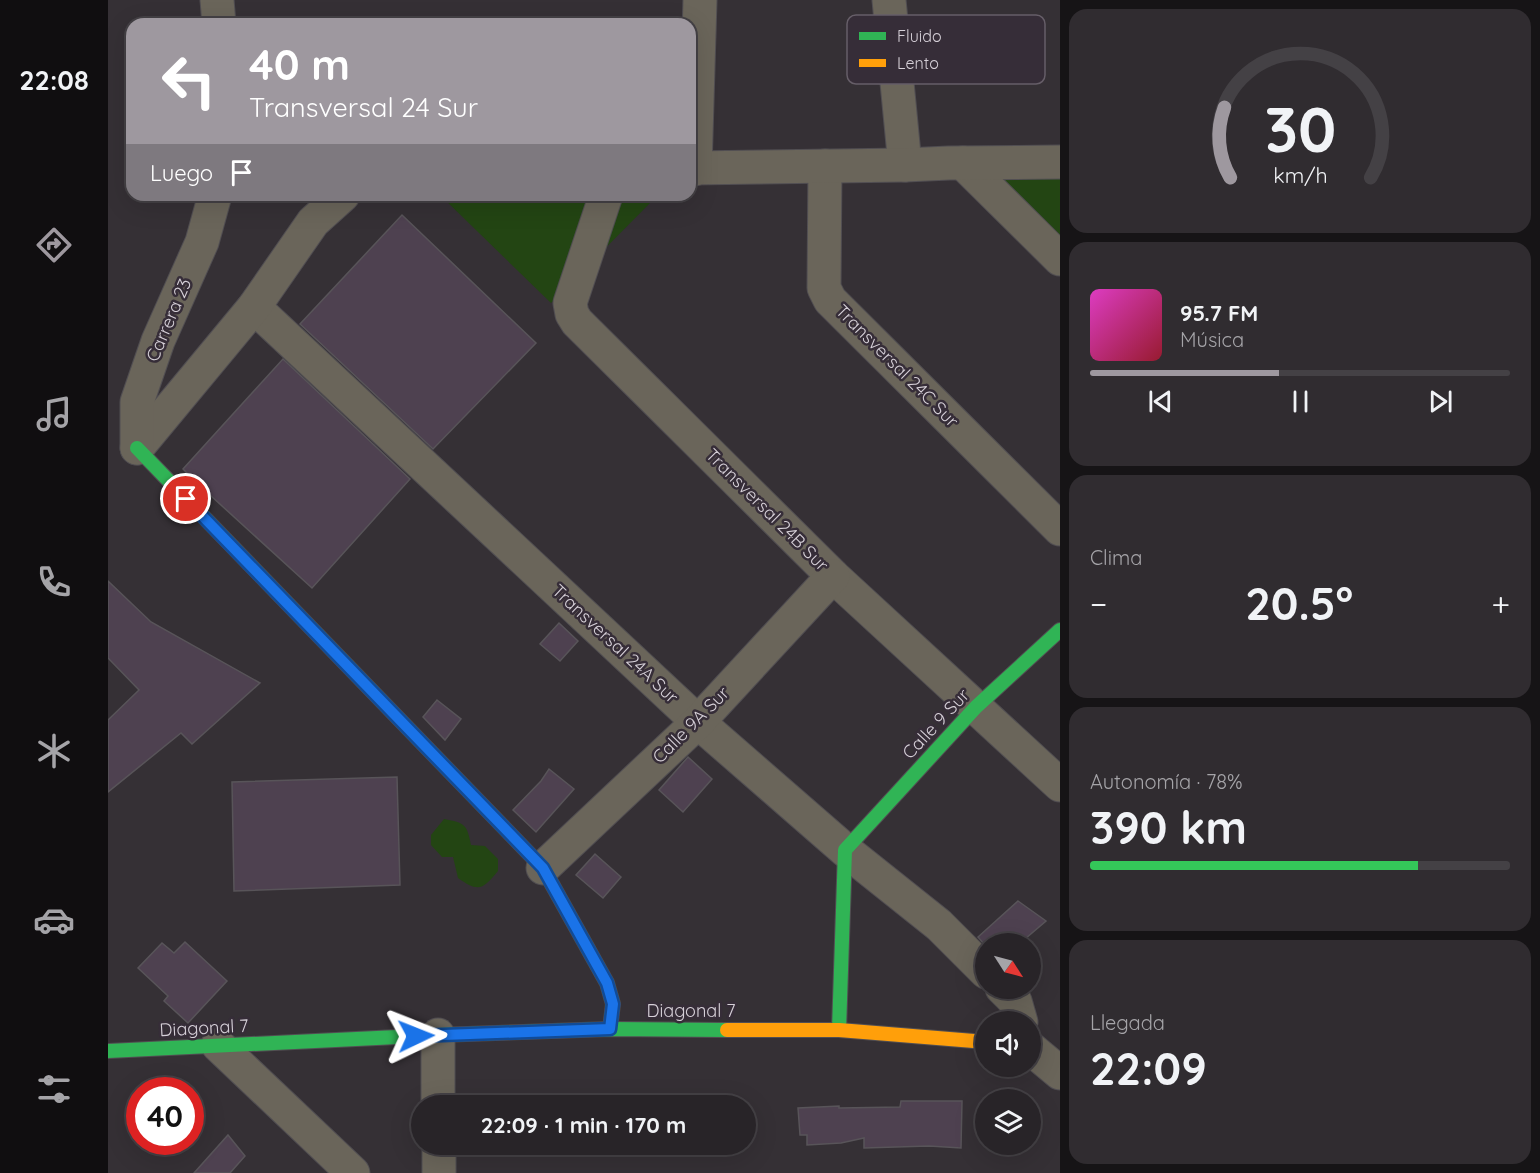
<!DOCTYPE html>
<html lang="es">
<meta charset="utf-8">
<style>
body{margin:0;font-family:Quicksand,sans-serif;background:#302c30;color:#f1f3f6;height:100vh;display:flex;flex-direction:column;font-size:22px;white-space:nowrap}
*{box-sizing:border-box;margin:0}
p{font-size:20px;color:#a5a4a8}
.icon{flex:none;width:33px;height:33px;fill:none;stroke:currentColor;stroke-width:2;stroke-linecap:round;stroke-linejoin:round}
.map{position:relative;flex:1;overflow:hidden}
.drawer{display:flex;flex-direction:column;gap:9px;padding:9px;background:#161416;width:480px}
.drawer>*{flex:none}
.banner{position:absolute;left:18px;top:18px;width:570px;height:183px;border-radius:18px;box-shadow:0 6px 24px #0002,0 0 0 2px #444145;background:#9e989f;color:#fff;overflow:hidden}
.needle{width:39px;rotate:126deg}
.fabs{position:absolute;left:867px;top:933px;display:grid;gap:12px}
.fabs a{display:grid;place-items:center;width:66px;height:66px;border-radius:50%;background:#282428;box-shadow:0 6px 24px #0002,0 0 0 2px #444145;font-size:30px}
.speed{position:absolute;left:18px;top:1077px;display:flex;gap:12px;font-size:30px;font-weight:700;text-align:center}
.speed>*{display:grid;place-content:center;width:78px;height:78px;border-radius:50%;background:#282428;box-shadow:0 6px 24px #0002,0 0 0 2px #444145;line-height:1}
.speed .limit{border:9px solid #d22;background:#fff;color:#111}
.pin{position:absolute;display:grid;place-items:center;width:51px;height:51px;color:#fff;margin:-26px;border:3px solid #fff;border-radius:50%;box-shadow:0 2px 6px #0007}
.me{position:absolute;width:66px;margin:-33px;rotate:88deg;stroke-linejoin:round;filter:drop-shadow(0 0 4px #0008)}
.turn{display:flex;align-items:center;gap:21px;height:126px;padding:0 24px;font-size:27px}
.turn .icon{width:78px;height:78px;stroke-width:2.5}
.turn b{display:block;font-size:42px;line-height:51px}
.then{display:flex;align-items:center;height:57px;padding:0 24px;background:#0003;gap:12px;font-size:22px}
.big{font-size:45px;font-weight:700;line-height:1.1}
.drawer .tile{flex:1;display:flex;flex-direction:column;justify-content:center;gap:9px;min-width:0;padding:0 21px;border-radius:18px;background:#302c30}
.drawer .dial{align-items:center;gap:0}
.dial svg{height:156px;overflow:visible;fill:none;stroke:#444145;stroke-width:7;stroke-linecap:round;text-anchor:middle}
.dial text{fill:#f1f3f6;stroke:none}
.song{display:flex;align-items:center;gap:18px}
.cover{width:72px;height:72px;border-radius:9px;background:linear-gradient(135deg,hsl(310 70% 55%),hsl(350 70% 35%))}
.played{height:6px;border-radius:3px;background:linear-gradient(90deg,#9e989f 45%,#444145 45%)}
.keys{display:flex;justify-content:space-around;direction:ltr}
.heat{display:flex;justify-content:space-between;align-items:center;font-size:33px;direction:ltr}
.charge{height:9px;border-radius:4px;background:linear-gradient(90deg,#34c759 78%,#444145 0)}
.trip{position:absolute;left:303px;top:1095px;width:345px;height:60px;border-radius:30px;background:#282428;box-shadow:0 6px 24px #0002,0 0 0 2px #444145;font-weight:700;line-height:60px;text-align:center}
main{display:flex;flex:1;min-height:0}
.menu{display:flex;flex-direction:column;width:108px;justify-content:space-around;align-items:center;background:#100e10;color:#a5a4a8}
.menu .icon{width:42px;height:42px}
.menu .on{color:#9e989f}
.menu b{font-size:27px;color:#f1f3f6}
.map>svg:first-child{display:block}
</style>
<main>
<nav class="menu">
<b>22:08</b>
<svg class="icon on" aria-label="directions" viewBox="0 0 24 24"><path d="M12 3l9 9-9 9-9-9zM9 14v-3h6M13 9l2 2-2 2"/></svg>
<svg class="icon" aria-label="music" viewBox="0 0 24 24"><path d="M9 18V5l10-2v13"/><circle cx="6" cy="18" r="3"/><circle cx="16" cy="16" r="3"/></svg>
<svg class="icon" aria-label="phone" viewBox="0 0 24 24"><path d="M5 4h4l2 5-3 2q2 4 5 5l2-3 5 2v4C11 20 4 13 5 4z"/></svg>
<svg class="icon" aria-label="climate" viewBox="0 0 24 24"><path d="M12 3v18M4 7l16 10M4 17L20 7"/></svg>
<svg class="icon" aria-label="car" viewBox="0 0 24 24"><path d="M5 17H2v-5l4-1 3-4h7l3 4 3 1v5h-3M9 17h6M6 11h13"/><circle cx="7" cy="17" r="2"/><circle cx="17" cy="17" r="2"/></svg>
<svg class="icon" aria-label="filters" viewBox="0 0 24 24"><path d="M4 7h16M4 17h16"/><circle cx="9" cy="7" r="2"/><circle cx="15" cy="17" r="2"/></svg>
</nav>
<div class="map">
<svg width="952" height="1173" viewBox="0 0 952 1173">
<rect width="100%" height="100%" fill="#353035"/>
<!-- green -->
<g fill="#234513">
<path d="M952,169v70l-66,-68z"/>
<path d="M332,195h218l-107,108z"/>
<path d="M336,819c21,4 23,5 27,26l14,1 13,13v12c-15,18 -19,22 -40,7l-5,-21h-11l-11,-12v-10z"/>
</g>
<!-- building -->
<g fill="#4e4150" stroke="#585459" stroke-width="1.5">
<path d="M294,215l134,128 -103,106 -133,-125z"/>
<path d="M175,359l127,120 -98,109 -113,-103 -16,-16z"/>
<path d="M0,581l43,41 109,61 -68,61 -11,-11 -73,59v-72l31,-30 -31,-32z"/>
<path d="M451,623l19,18 -18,20 -20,-17z"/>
<path d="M329,700l24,19 -16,21 -22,-23z"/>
<path d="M580,757l24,22 -29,33 -24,-22z"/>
<path d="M441,769l25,20 -38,43 -23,-22 28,-29z"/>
<path d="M289,777l3,108 -166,6 -2,-109z"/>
<path d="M487,854l26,23 -18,21 -27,-23z"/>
<path d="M910,901l28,20 -27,23h-35l-6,-7z"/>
<path d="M77,942l42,39 -39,42 -24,-22 4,-5 -30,-28 24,-25 12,10z"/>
<path d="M793,1101h61l-1,47 -32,-2 -65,2v-10l-23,5 -34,2v-10h-7l-2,-27 41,-2v2l61,-1z"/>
<path d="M120,1135l17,21 -15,17h-36z"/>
</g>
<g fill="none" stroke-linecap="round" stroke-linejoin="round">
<defs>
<g id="street">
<path d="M109,0l2,24"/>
<path d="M781,0l16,165"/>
<path d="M855,163l97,96"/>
<path d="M717,166l-1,122 6,12 230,229"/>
<path d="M582,168l215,-3 44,-2 111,-1"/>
<path d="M587,169l5,-169"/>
<path d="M498,195l-36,108 2,11 5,8 256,254 227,209"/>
<path d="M146,307l444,415 147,128 94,75 47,47"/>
<path d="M29,448l117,-141 59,-85 30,-27"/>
<path d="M29,448v-46l21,-61 44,-99 13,-47"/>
<path d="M435,868l155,-146 135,-146"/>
<path d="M894,988l13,13 6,21"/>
<path d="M330,1035v71"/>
<path d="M110,1045l135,128"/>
<path d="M922,1048l30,25"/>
<path d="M331,1144v29"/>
</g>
<g id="fast">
<path d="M29,448l406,420 64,115 6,21 -3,25"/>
<path d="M731,1030l6,-180 131,-143 84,-77"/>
<path d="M0,1051l330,-16 172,-6 117,1"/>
</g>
<path id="slow" d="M619,1030h112l147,12"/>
</defs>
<!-- street casing -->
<use href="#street" stroke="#514e52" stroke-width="35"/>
<!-- fast casing -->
<use href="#fast" stroke="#514e52" stroke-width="16"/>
<!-- slow casing -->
<use href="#slow" stroke="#514e52" stroke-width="16"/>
<!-- street -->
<use href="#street" stroke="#6a655a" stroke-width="33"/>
<!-- fast -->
<use href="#fast" stroke="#30b455" stroke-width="14"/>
<!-- slow -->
<use href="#slow" stroke="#ff9f0a" stroke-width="14"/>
</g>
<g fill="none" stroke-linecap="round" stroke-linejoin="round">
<defs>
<path id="route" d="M78,499l357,369 64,115 6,21 -3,25 -194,7"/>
</defs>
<!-- route casing -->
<use href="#route" stroke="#114b97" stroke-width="15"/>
<!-- route -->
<use href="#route" stroke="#1a73e8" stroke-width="10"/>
</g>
<g text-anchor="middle" stroke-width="5" stroke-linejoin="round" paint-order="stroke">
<!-- street labels -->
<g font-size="18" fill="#d6d0d8" stroke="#362d38">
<text transform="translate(61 320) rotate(-67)" y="6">Carrera 23</text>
<text transform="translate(789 366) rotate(45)" y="6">Transversal 24C Sur</text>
<text transform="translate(659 510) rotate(45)" y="6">Transversal 24B Sur</text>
<text transform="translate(507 644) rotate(43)" y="6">Transversal 24A Sur</text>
<text transform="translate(828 724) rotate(-47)" y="6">Calle 9 Sur</text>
<text transform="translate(583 725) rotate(-45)" y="6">Calle 9A Sur</text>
<text x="583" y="1017">Diagonal 7</text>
<text transform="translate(96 1028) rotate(-3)" y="6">Diagonal 7</text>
</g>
</g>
<!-- legend -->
<rect x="739" y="15" width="198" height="69" rx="9" fill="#362d38" stroke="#665e68" stroke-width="1.5"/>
<rect x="751" y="32" width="27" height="8" fill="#30b455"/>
<rect x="751" y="59" width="27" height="8" fill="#ff9f0a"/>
<g font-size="16" fill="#d6d0d8">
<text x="789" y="42">Fluido</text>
<text x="789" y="69">Lento</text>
</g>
</svg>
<div class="fabs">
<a><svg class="needle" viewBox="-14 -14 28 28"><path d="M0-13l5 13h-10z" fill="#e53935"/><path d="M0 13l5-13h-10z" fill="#a5a4a8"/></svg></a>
<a><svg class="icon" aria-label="sound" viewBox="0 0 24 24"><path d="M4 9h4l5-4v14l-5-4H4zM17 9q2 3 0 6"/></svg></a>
<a><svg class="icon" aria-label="layers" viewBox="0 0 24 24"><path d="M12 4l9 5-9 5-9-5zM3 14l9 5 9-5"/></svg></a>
</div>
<div class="speed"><div class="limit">40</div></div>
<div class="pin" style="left:78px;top:499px;background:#d93025"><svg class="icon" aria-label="arrive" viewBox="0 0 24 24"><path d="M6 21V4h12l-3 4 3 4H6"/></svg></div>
<svg class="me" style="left:308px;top:1036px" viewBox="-20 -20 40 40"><path d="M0-17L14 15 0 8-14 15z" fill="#1a73e8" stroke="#fff" stroke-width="4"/></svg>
<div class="trip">22:09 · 1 min · 170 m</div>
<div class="banner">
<div class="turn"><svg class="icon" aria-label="left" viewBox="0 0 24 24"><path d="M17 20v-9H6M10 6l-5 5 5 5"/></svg><div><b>40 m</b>Transversal 24 Sur</div></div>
<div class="then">Luego<svg class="icon" aria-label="arrive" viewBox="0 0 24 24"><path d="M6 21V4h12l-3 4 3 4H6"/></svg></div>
</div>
</div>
<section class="drawer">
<div class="tile dial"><svg viewBox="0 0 100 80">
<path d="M14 69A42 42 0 1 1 86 69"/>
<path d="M14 69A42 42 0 0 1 11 33" stroke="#9e989f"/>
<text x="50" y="56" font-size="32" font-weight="700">30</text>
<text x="50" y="72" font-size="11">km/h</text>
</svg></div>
<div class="tile">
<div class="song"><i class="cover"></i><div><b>95.7 FM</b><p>Música</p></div></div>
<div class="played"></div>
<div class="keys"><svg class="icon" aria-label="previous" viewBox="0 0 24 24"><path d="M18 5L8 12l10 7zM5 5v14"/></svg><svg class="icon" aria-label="pause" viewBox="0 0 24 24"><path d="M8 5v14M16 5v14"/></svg><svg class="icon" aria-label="next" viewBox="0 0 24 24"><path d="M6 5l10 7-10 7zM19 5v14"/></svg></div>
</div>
<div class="tile"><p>Clima</p>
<div class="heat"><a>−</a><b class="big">20.5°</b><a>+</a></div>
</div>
<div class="tile"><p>Autonomía · 78%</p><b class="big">390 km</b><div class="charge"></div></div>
<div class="tile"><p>Llegada</p><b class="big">22:09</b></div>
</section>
</main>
